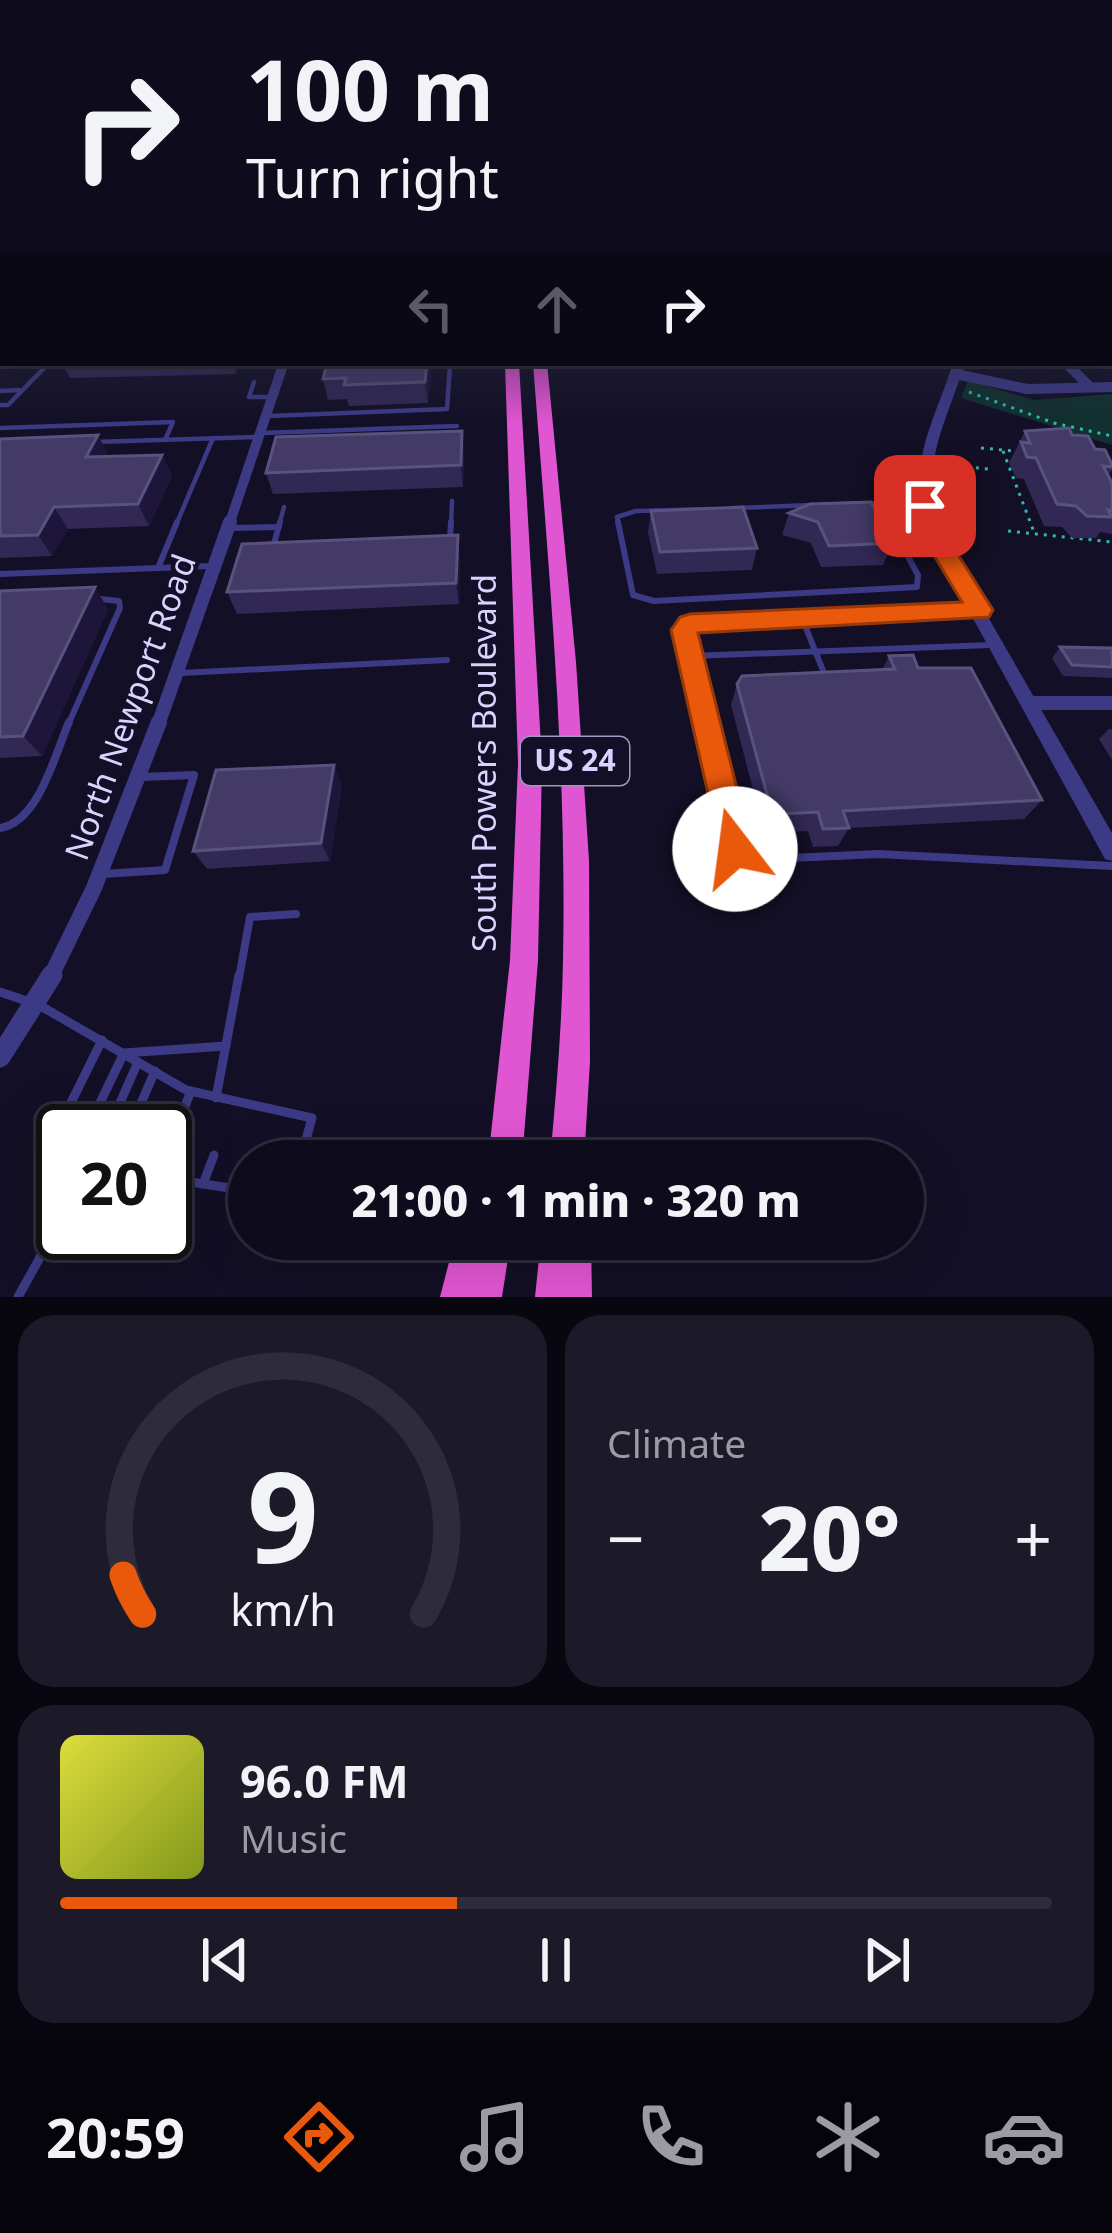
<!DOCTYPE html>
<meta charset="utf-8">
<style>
body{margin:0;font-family:"Noto Sans",sans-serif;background:#1c1929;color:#f1f3f6;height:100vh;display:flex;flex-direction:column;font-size:45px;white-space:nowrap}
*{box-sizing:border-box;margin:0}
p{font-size:39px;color:#9b9ba3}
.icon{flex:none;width:66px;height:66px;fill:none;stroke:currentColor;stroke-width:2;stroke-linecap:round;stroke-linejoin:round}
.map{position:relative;height:1297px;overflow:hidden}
.drawer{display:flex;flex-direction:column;gap:18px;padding:18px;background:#08060f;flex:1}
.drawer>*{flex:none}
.banner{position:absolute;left:0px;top:0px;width:1113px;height:366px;box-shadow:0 12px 48px #0002,0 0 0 3px #2e2b3b;background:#0e0b1c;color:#f1f3f6;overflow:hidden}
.speed{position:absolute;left:36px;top:1104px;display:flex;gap:24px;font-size:60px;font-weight:700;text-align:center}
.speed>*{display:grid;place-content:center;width:156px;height:156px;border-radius:50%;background:#0e0b1c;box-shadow:0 12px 48px #0002,0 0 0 3px #2e2b3b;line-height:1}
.speed .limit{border:6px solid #111;border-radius:18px;background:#fff;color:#111}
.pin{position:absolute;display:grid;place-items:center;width:102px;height:102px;color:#fff;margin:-51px;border-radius:24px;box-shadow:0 6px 18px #0006}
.me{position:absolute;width:132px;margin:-66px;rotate:345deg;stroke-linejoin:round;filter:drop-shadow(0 0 9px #0008)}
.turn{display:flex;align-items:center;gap:42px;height:252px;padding:0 48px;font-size:54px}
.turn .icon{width:156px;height:156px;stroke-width:2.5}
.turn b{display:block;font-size:84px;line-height:102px}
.lanes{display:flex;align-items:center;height:114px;padding:0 48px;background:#0003;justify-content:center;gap:60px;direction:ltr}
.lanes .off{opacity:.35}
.big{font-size:90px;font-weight:800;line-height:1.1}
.drawer .tile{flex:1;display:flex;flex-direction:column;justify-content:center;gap:18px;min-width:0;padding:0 42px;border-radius:36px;background:#1c1929}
.drawer .dial{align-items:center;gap:0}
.dial svg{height:312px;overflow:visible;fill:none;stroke:#2e2b3b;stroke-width:7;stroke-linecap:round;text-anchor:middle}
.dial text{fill:#f1f3f6;stroke:none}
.song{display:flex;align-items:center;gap:36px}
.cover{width:144px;height:144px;border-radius:18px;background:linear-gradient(135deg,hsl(60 70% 55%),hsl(70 70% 35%))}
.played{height:12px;border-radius:6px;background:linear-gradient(90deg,#ea580c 40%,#2e2b3b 40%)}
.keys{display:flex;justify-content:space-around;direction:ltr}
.heat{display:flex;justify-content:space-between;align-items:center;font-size:66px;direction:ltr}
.drawer .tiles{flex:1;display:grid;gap:18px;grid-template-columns:1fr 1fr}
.tile:last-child{grid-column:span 2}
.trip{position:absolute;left:228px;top:1140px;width:696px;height:120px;border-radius:60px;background:#0e0b1c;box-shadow:0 12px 48px #0002,0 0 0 3px #2e2b3b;font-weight:800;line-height:120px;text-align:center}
.dock{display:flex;height:192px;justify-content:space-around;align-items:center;background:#06040b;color:#9b9ba3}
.dock .icon{width:84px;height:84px}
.dock .current{color:#ea580c}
.dock b{font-size:54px;color:#f1f3f6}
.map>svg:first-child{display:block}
</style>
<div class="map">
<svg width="1112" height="1297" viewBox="0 0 1112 1297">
<rect width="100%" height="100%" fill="#130f26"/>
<!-- green -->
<path fill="#12302f" d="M968,380l66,20 78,-6v51l-151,-47z"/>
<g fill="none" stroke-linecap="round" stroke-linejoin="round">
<!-- path -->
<g stroke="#2fb8b0" stroke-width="3" stroke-dasharray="3 6" stroke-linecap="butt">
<path d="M969,392l85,31 58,13"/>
<path d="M981,448l33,3"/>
<path d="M1003,451l31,81"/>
<path d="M949,465l39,4"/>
<path d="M1008,531l104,11"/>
</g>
<!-- service-far4 -->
<g stroke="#3d3a85" stroke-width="3">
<path d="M44,368l5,-5"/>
<path d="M450,368v-5"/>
</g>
<!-- service-far3 -->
<g stroke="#3d3a85" stroke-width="4.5">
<path d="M254,382l-5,15h20"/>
<path d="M0,391l19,-1"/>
<path d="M0,405h8l39,-40"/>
<path d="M269,416l178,-7 3,-44"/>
<path d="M0,428l173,-6 -8,18"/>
<path d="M262,433l195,-7"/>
<path d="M94,442l165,-5"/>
<path d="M878,502l13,23"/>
<path d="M868,503l56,3"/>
<path d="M736,508l77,-3"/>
<path d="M176,525l37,-87"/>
<path d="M279,525l5,-18"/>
<path d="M451,525l1,-24"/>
<path d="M619,525l-2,-8 19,-6 75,-2"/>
</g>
<!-- service-far2 -->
<g stroke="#3d3a85" stroke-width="6">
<path d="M618,522l15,73 21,6 263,-14 1,-12 -29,-53"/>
<path d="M229,528l50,-1"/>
<path d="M450,540l1,-18"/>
<path d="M273,547l7,-25"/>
<path d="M158,568l19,-46"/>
<path d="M0,574l211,-8"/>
<path d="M976,611l-286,12 -6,7 7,26 300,-11"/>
<path d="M802,618l24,60"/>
<path d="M691,658l12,67"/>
<path d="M181,673l266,-13"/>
<path d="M68,725l52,-117 -1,-7 -19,-2"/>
</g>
<!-- service-far1 -->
<g stroke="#3d3a85" stroke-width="8">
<path d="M703,722l23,101 19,37 134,-6 233,12"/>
<path d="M0,828c39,-6 55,-74 69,-106"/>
<path d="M103,874l62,-4 29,-95 -53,2"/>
<path d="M239,978l11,-61 46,-3"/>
</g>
<!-- service -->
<g stroke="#3d3a85" stroke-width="9">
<path d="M0,992l39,13 147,85 126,28 -12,43"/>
<path d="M216,1098l23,-123"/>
<path d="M96,1111l28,-58 102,-7"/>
<path d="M115,1114l23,-52"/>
<path d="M135,1117l20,-46"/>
<path d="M165,1157l26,-66"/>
<path d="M63,1161l-9,-2 -1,-20 49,-99"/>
<path d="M165,1178l84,13"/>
<path d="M203,1184l11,-29"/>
<path d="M242,1189l7,-19"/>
<path d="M18,1297l45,-81"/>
</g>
<!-- minor-far4 -->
<g stroke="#3d3a85" stroke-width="8">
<path d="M1066,363l5,5"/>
<path d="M282,368l2,-5"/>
</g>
<!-- minor-far3 -->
<g stroke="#3d3a85" stroke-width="10">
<path d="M1068,365l22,22"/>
<path d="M956,374l71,15 85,-2"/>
<path d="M229,525l54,-160"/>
</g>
<!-- minor-far2 -->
<g stroke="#3d3a85" stroke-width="14">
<path d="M1032,703h80"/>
<path d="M158,725l72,-203"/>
</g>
<!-- minor-far1 -->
<path stroke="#3d3a85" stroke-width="16" d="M50,978l44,-90 65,-166"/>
<!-- minor -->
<path stroke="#3d3a85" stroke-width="21" d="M0,1057l52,-82"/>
<!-- tertiary -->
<path fill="#3d3a85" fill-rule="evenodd" d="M953,363h12c-23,72 -48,103 -20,179l167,291v28l-7,-2 -174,-317c-27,-77 -1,-108 22,-179z"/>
<!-- trunk -->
<g fill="#e055d1" fill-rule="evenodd">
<path d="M505,363h14l23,400 -4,197 -16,201h-34l22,-201 8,-197z"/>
<path d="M533,363h14l29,299 13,199 1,200 -6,100h-34c6,-67 12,-134 13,-202 4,-199 -15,-398 -30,-596z"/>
<path d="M455,1239h56l-9,58h-62z"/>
<path d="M541,1239h50l1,58h-57z"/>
</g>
</g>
<!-- wall -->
<g fill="#312854">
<path d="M62,363h179l-5,11 -166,4z"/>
<path d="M432,363l-4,40 -79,3 -2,-7 -19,1 -5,-21z"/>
<path d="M462,431l2,21 -1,35 -190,7 -7,-21z"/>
<path d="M1025,431l47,4 23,14 17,15v6l-4,6 4,7v51l-12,-2 -4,6h-24l-10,-11 -18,-1 -20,-47 -8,-1 -7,-15z"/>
<path d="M98,435l11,22 53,-2 10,21 -23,50 -81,3 -16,27 -52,2v-119z"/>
<path d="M651,511l106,37 -5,22 -95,4 -9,-42z"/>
<path d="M789,513l104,30 -10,22 -62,2 -10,-24 -29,-8z"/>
<path d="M460,557l-1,47 -222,10 -10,-22z"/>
<path d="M0,591l108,18 -66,147 -42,2z"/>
<path d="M1060,647l52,1v30l-49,-2 -11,-18z"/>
<path d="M889,656l29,12 124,132 -18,19 -175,9 -11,18 -25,1 -5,-16 -35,2 -10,-5 -32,-123 6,-21 145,-14z"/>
<path d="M1109,729h3v31l-13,-21z"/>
<path d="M342,784l-12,77 -123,8 -14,-18z"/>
</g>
<!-- shaded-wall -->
<g fill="#1d163a">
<path d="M232,363h9l-5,11z"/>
<path d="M427,363h5l-4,40 -3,-21z"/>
<path d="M462,431l2,21 -1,35 -2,-22z"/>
<path d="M98,435l11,22h-23z"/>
<path d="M162,455l10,21 -23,50 -11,-22z"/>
<path d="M54,507l14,22 -16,27 -14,-21z"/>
<path d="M458,535l2,22 -1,47 -3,-21z"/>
<path d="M95,587l13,22 -66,147 -19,-20z"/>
<path d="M334,765l8,19 -12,77 -9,-18z"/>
</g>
<!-- building -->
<g fill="#433a66" stroke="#5a527e" stroke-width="3">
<path d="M327,363h100l-2,19 -81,3 2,-7 -23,1z"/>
<path d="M1069,428l3,7 16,1 7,13 10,1 7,14v3l-9,-1 9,17v28l-4,-1 4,7 -25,-1 -11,-10 -19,-2 -21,-46 -9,-1 -6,-15 9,1 -5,-12z"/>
<path d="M462,431l-1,34 -195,8 10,-36z"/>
<path d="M98,435l-12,22 76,-2 -24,49 -84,3 -16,28 -38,1v-97z"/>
<path d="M871,502l22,41 -64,3 -11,-24 -29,-9 21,-9z"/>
<path d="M743,507l14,41 -97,4 -9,-41z"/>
<path d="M458,535l-2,48 -229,9 15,-48z"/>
<path d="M95,587l-72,149 -23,1v-146z"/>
<path d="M1060,647l52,1v19l-40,-2z"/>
<path d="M913,655l5,13h53l71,132 -199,11 6,17 -26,1 -5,-17 -36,2 -11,-5 -34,-125 5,-8 153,-7 -6,-13z"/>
<path d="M334,765l-13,78 -128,8 23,-81z"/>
</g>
<!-- sky -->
<linearGradient id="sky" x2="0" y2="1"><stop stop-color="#0a0815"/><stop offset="0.57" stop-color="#333752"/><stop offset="1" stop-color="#333752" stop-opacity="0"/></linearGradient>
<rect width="1112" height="424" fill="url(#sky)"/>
<!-- route -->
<path fill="#ea580c" stroke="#983908" stroke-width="3" d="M925,499l11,7 14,36 43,68 -4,7 -291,16 54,216 -5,11 -12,5 -12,-5 -52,-230 9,-13 10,-3 272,-12 -36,-60 -13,-36z"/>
<g text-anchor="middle" stroke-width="9" stroke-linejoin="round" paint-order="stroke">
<!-- shield labels -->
<rect fill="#130f26" stroke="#9e99be" stroke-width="3" x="521" y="737" width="108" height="48" rx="9"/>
<g font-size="30" font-weight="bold" fill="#d9d4ff">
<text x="575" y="771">US 24</text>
</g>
<!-- street labels -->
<g font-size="33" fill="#d9d4ff" stroke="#130f26">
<text transform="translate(130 707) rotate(-70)" y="12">North Newport Road</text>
<text transform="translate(484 763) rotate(-90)" y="12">South Powers Boulevard</text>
</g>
</g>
</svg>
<div class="speed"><div class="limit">20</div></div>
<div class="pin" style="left:925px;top:506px;background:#d93025"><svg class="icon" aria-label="arrive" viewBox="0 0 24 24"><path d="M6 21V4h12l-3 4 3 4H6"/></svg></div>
<svg class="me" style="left:735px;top:849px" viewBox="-20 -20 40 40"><circle r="19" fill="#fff"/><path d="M0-13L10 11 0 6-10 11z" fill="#ea580c"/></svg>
<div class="trip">21:00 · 1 min · 320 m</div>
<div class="banner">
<div class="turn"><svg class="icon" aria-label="right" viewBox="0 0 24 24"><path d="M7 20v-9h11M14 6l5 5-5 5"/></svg><div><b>100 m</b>Turn right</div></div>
<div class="lanes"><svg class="icon off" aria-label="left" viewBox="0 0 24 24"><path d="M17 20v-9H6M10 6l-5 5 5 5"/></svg><svg class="icon off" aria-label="ahead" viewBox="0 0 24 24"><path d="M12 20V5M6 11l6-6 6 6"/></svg><svg class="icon" aria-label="right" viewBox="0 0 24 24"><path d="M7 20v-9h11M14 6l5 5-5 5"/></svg></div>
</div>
</div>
<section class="drawer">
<div class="tiles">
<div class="tile dial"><svg viewBox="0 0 100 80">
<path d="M14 69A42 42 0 1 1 86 69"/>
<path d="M14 69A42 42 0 0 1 9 59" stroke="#ea580c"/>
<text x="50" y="56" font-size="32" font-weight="700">9</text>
<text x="50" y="72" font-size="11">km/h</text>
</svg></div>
<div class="tile"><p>Climate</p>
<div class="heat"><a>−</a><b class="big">20°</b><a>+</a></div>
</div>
<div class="tile">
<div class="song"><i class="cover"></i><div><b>96.0 FM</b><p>Music</p></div></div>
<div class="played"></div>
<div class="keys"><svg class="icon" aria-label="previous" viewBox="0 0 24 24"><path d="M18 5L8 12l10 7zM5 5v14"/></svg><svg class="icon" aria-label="pause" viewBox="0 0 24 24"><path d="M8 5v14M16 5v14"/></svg><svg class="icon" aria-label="next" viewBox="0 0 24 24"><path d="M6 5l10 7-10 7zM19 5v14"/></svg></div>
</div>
</div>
</section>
<nav class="dock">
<b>20:59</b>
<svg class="icon current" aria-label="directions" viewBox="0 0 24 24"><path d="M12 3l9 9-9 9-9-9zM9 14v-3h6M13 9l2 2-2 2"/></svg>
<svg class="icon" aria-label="music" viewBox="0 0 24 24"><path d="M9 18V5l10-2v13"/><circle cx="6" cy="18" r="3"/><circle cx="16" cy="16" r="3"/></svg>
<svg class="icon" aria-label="phone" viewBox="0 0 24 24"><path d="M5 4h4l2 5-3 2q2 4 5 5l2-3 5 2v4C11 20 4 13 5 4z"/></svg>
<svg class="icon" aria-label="climate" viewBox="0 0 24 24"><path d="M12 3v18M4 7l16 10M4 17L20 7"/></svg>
<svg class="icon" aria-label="car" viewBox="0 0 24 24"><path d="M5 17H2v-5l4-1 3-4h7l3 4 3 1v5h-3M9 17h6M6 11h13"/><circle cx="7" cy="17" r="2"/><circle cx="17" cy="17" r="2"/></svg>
</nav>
